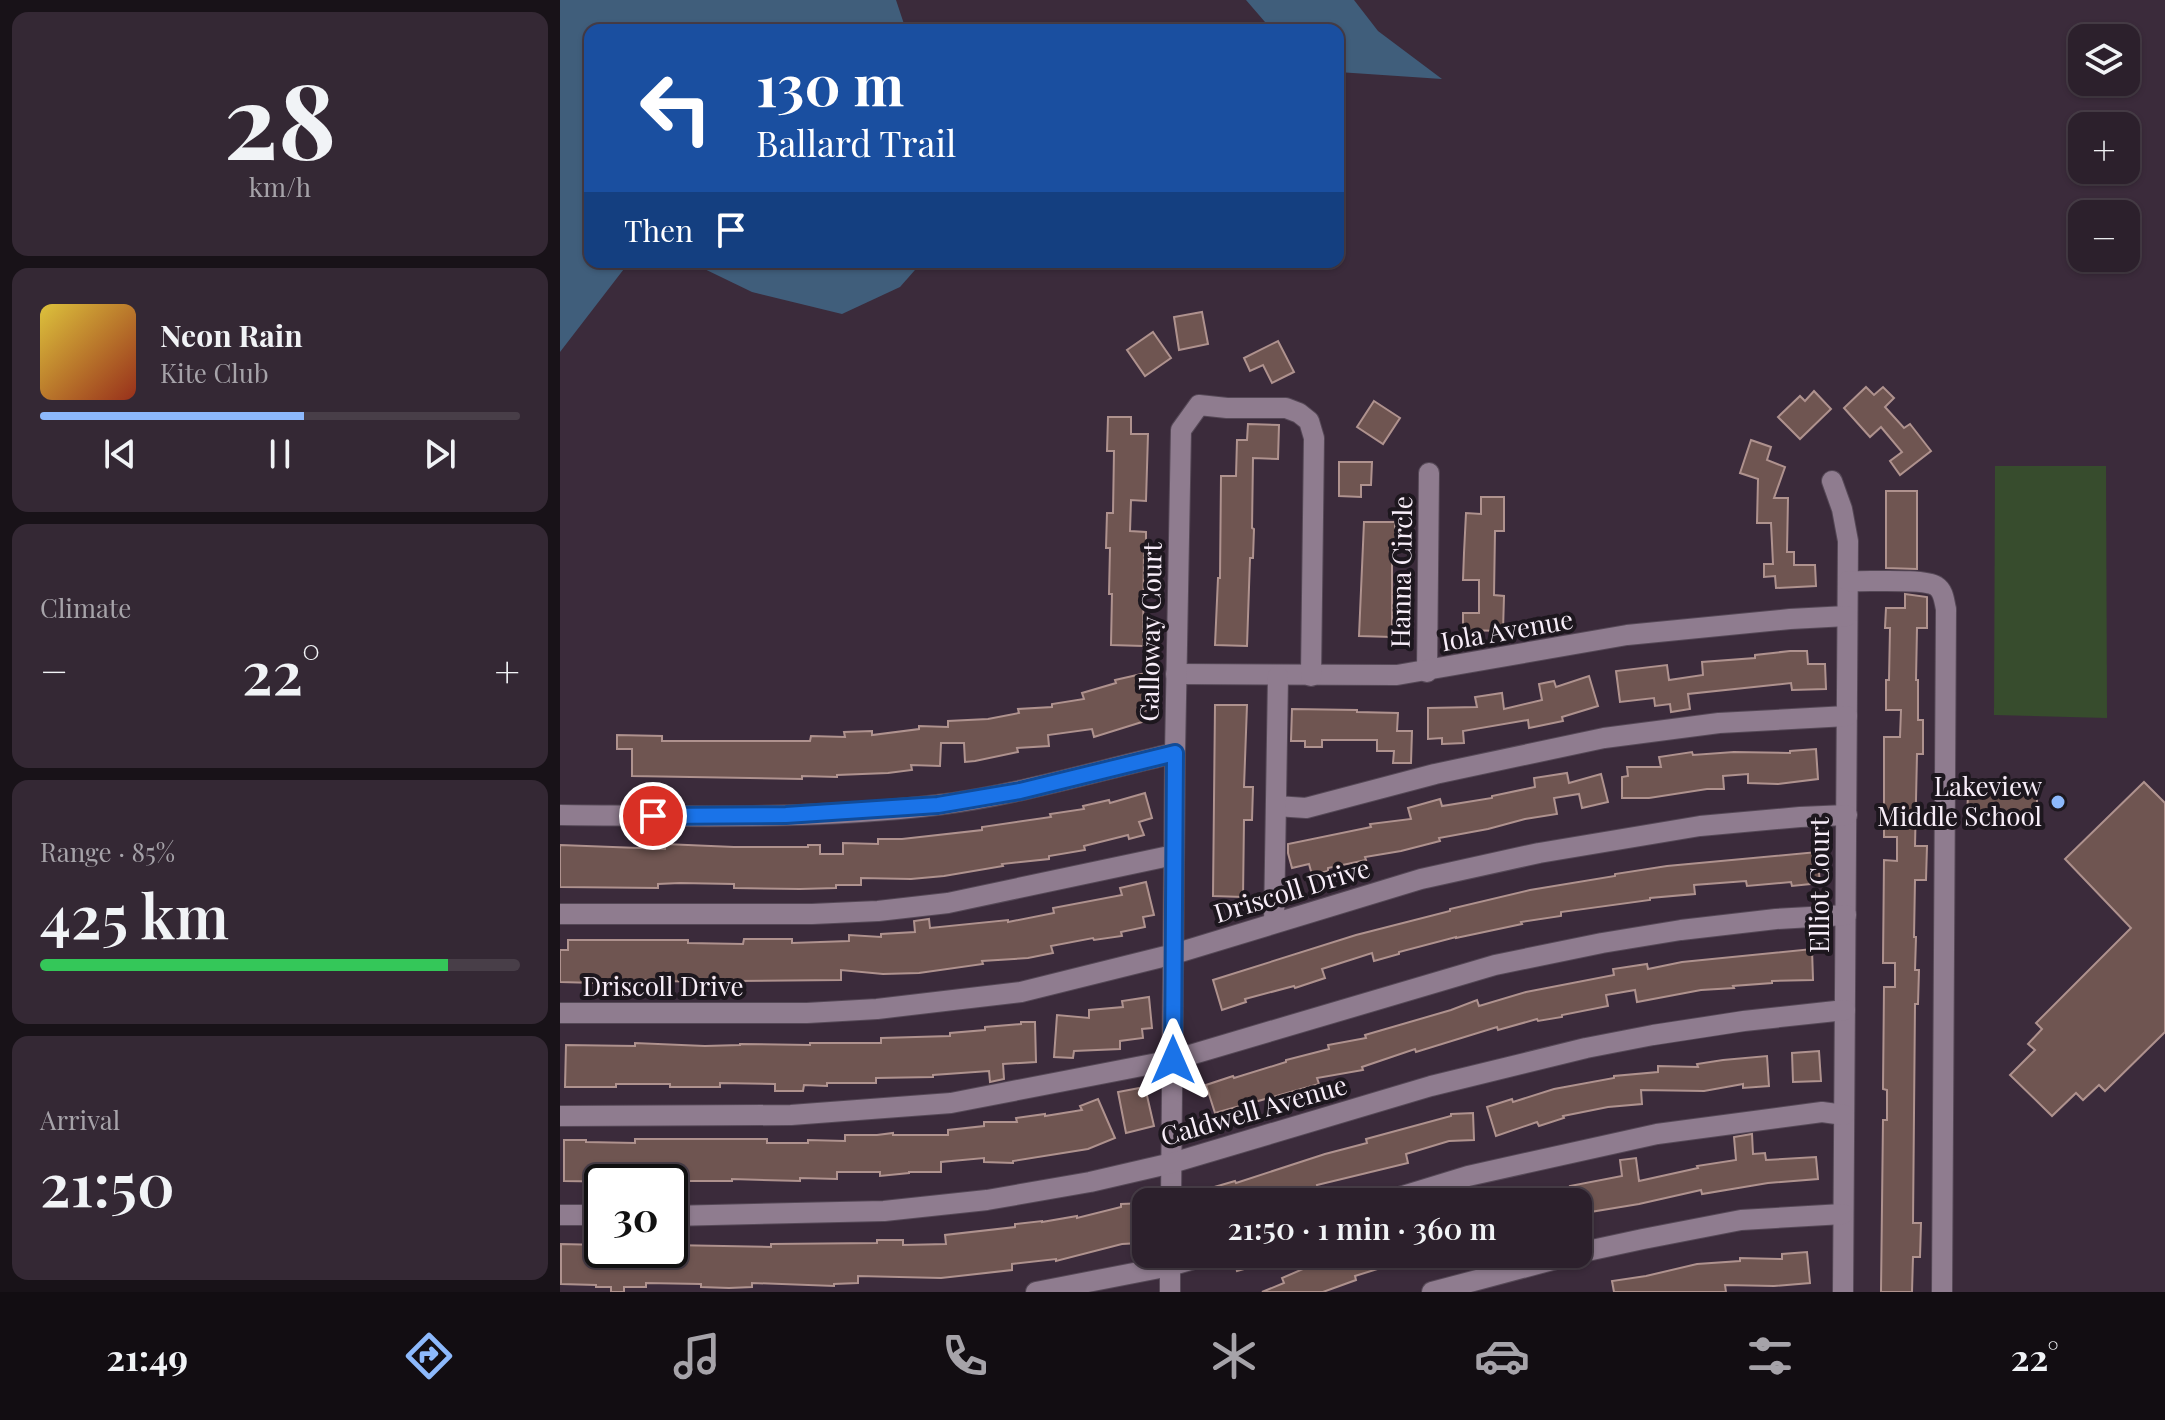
<!DOCTYPE html>
<meta charset="utf-8">
<style>
body{margin:0;font-family:"Playfair Display",serif;background:#342834;color:#f1f3f6;height:100vh;display:flex;flex-direction:column;font-size:30px;white-space:nowrap}
*{box-sizing:border-box;margin:0}
p{font-size:26px;color:#a6a3a9}
.icon{flex:none;width:44px;height:44px;fill:none;stroke:currentColor;stroke-width:2;stroke-linecap:round;stroke-linejoin:round}
.map{position:relative;flex:1;overflow:hidden}
.drawer{display:flex;flex-direction:column;gap:12px;padding:12px;background:#181218;width:560px}
.drawer>*{flex:none}
.hud{position:absolute;left:24px;top:24px;width:760px;height:244px;border-radius:16px;box-shadow:0 2px 6px #0004,0 0 0 2px #483e48;background:#1a4fa0;color:#fff;overflow:hidden}
.buttons{position:absolute;left:1508px;top:24px;display:grid;gap:16px}
.buttons a{display:grid;place-items:center;width:72px;height:72px;border-radius:16px;background:#2c202c;box-shadow:0 2px 6px #0004,0 0 0 2px #483e48;font-size:40px}
.speed{position:absolute;left:24px;top:1164px;display:flex;gap:16px;font-size:40px;font-weight:700;text-align:center}
.speed>*{display:grid;place-content:center;width:104px;height:104px;border-radius:50%;background:#2c202c;box-shadow:0 2px 6px #0004,0 0 0 2px #483e48;line-height:1}
.speed .limit{border:4px solid #111;border-radius:12px;background:#fff;color:#111}
.pin{position:absolute;display:grid;place-items:center;width:68px;height:68px;color:#fff;margin:-34px;border:4px solid #fff;border-radius:50%;box-shadow:0 2px 8px #0007}
.me{position:absolute;width:88px;margin:-44px;rotate:0deg;stroke-linejoin:round;filter:drop-shadow(0 0 6px #0008)}
.turn{display:flex;align-items:center;gap:28px;height:168px;padding:0 40px;font-size:36px}
.turn .icon{width:104px;height:104px;stroke-width:2.5}
.turn b{display:block;font-size:56px;line-height:68px}
.then{display:flex;align-items:center;height:76px;padding:0 40px;background:#0003;gap:16px;font-size:30px}
.big{font-size:60px;font-weight:600;line-height:1.1}
.drawer .card{flex:1;display:flex;flex-direction:column;justify-content:center;gap:12px;min-width:0;padding:0 28px;border-radius:16px;background:#342834}
.drawer .dial{align-items:center;gap:0}
.dial b{font-size:104px;line-height:1}
.song{display:flex;align-items:center;gap:24px}
.cover{width:96px;height:96px;border-radius:12px;background:linear-gradient(135deg,hsl(50 70% 55%),hsl(10 70% 35%))}
.played{height:8px;border-radius:4px;background:linear-gradient(90deg,#8db9fc 55%,#483e48 55%)}
.keys{display:flex;justify-content:space-around;direction:ltr}
.heat{display:flex;justify-content:space-between;align-items:center;font-size:44px;direction:ltr}
.charge{height:12px;border-radius:6px;background:linear-gradient(90deg,#34c759 85%,#483e48 0)}
.trip{position:absolute;left:572px;top:1188px;width:460px;height:80px;border-radius:16px;background:#2c202c;box-shadow:0 2px 6px #0004,0 0 0 2px #483e48;font-weight:600;line-height:80px;text-align:center}
.dock{display:flex;height:128px;justify-content:space-around;align-items:center;background:#120d12;color:#a6a3a9}
.dock .icon{width:56px;height:56px}
.dock .selected{color:#8db9fc}
.dock b{font-size:36px;color:#f1f3f6}
main{display:flex;flex:1;min-height:0}
.map>svg:first-child{display:block}
</style>
<main>
<section class="drawer">
<div class="card dial"><b>28</b><p>km/h</p></div>
<div class="card">
<div class="song"><i class="cover"></i><div><b>Neon Rain</b><p>Kite Club</p></div></div>
<div class="played"></div>
<div class="keys"><svg class="icon" aria-label="previous" viewBox="0 0 24 24"><path d="M18 5L8 12l10 7zM5 5v14"/></svg><svg class="icon" aria-label="pause" viewBox="0 0 24 24"><path d="M8 5v14M16 5v14"/></svg><svg class="icon" aria-label="next" viewBox="0 0 24 24"><path d="M6 5l10 7-10 7zM19 5v14"/></svg></div>
</div>
<div class="card"><p>Climate</p>
<div class="heat"><a>−</a><b class="big">22°</b><a>+</a></div>
</div>
<div class="card"><p>Range · 85%</p><b class="big">425 km</b><div class="charge"></div></div>
<div class="card"><p>Arrival</p><b class="big">21:50</b></div>
</section>
<div class="map">
<svg width="1605" height="1292" viewBox="0 0 1605 1292">
<rect width="100%" height="100%" fill="#3b2b3b"/>
<!-- green -->
<path fill="#374c2d" d="M1435,466h111l1,252 -113,-3z"/>
<!-- water -->
<g fill="#405e7b">
<path d="M0,0h336l10,30h-316v232h50l-13,3 -67,87z"/>
<path d="M686,0h108l24,31 64,48 -104,-7v-42h-69l-4,-8z"/>
<path d="M130,262h232l-22,25 -58,27 -90,-22z"/>
</g>
<!-- building -->
<g fill="#6f5551" stroke="#af928e" stroke-width="2">
<path d="M642,312l6,32 -29,6 -5,-33z"/>
<path d="M593,332l18,26 -26,18 -18,-26z"/>
<path d="M718,341l16,31 -22,11 -9,-18 -13,6 -6,-13z"/>
<path d="M1306,387l8,8 9,-8 11,11 -9,9 19,21 6,-4 21,27 -31,24 -10,-14 12,-9 -21,-25 -11,10 -26,-29z"/>
<path d="M1254,391l17,18 -31,30 -22,-22 22,-21 5,5z"/>
<path d="M814,401l26,17 -17,26 -26,-17z"/>
<path d="M548,417h23v17h17l-2,67 -15,-1 -1,31 16,1v17h-2l-1,97 -32,-1 1,-51h-3l1,-46h-4l1,-35h6l1,-62h-7z"/>
<path d="M688,424l31,1 -1,34 -25,-1 -1,70 2,1 -1,29h-3l-3,88 -32,-1 3,-67h2l1,-102h15l1,-36h10z"/>
<path d="M1191,440l20,7 -4,13 18,7 -11,31h14l-1,54h7v13h21l1,21 -40,2 -1,-12 -11,1v-13h9l-2,-41h-14l1,-44 -18,-6z"/>
<path d="M779,462h33l-1,23h-10v12l-22,-1z"/>
<path d="M1326,491h31v78l-31,-1z"/>
<path d="M921,497h23v34h-9l-1,64 10,1 -1,35 -40,-1v-17h16v-33h-16l1,-27 2,-40 15,1z"/>
<path d="M804,522h31v27h-3v88l-33,-1z"/>
<path d="M1345,594l22,3v31h-10l-1,52h2v40h5v34h-6l-2,92h12l-1,34h-11l-1,57h2l-1,33h4l-1,34h-3l-2,219h8l-1,34h-7l-1,35h-31l2,-172h4v-30l-4,-1 1,-102h11v-24h-12l1,-103 13,1v-24h-13v-100h16l1,-27h-15v-30h3l1,-52h-5l1,-20h19z"/>
<path d="M1230,651h17l1,13h17l1,25 -34,1 -1,-7 -103,11 2,15 -19,3 -1,-8 -15,2 -1,-8 -34,4 -4,-31 51,-6 2,15 34,-5 -1,-13 53,-4v-3z"/>
<path d="M586,673l9,35 -15,4 2,10 -48,15 -2,-8 -44,6 1,11 -32,2 1,4 -43,9 -10,1 -1,-19h-23l-1,23 -29,-1 1,5 -24,3 -51,2v2l-35,-1v3l-170,-3v-27h-15v-14l45,1v5h148l1,-5 34,1 -1,-5 28,-1v4l47,-6v-3l29,1v-6l40,-2 31,-6 -1,-4 34,-2v-3l32,-5 -2,-6 34,-10 -1,-3z"/>
<path d="M1029,676l9,30 -36,11 1,4 -34,7 -1,-8 -65,11 1,12 -22,1v-6l-14,1v-31l49,-1 -2,-10 27,-4 2,16 38,-9 -3,-16 15,-3 2,6z"/>
<path d="M655,705h32l-3,82h9l-1,33h-8l-1,77 -30,-1z"/>
<path d="M732,709l65,1v2l41,1 -1,18h15l-1,32h-18l1,-12h-17v-11h-55v7h-17v-6h-14z"/>
<path d="M1256,749l2,30 -40,5 -30,-1v-9l-25,2 1,13h-17l-58,9h-27v-21l6,-1 -1,-9h34l-2,-10 33,-5 1,3 41,-3 56,1v-2z"/>
<path d="M1007,773l2,10 32,-9 7,28 -26,6 -3,-14 -25,4 3,16 -32,5 -37,10 -49,9 1,3 -39,10 -36,6 1,3 -38,8v3l-16,4 -3,-11 -17,4 -4,-15v-9l83,-17 -1,-3 41,-5 -3,-11 32,-9 2,7 50,-8v-2l43,-9 -1,-9z"/>
<path d="M1584,782l21,21v229l-60,59 -6,-6 -16,15 -7,-7 -24,23 -42,-41 25,-25 -7,-6 14,-15 -6,-6 95,-95 -66,-69z"/>
<path d="M1453,789l24,1v31h-32v3h-38l1,-32 45,1z"/>
<path d="M585,793l7,25 -13,4 5,13 -15,4 -1,-4 -44,11 1,4 -36,6v3l-47,5 1,2 -59,10 -33,3 -50,-1v7h-25v3l-36,1 -66,-1v-4l-54,-1 -22,1v4l-98,-1v-42l105,4v-5l69,3h74v-2h12v9h23v-11l35,1v-5h24l80,-9v-3l69,-10 -1,-3 34,-5 -1,-3 26,-6 1,3z"/>
<path d="M1257,852l3,31 -28,3 -1,-4 -44,4 -1,-5 -52,4 1,9 -45,4v2l-89,12v4l-40,6 1,2 -66,14v-1l-57,15v2l-25,7 -2,-8 -50,16 3,9 -30,10 -1,-2 -49,13 1,3 -24,8 -9,-30 143,-45 94,-24v-2l80,-19 85,-14v-2l52,-8z"/>
<path d="M586,882l8,33 -11,2 2,10 -24,5 1,4 -28,4 -1,-2 -42,8 2,7 -25,5 -46,3 1,3 -64,9 -36,1 -42,-4v10l-106,1v2l-104,-3v2l-36,-1v2l-35,-1v-32h8v-10h120v3l55,1 1,-5h48v4l57,-2v-6l32,2v-3l34,-2 -1,-11 15,-2 1,9 78,-8v2l46,-9 -1,-5 69,-13 -2,-7z"/>
<path d="M1252,949l1,31 -41,1v2l-39,3 1,2 -33,2 -64,12 -2,-12 -29,5 2,11 -46,9v2l-24,4 -1,-2 -39,11 -1,-3 -81,25 -1,-3 -53,18 1,3 -46,8 2,6 -104,29 -9,-28 27,-9 1,2 52,-16v-2l43,-11 -1,-4 38,-7 -1,-3 86,-25 26,-10 2,6 47,-14 88,-17 -1,-6 34,-5 1,5 34,-7z"/>
<path d="M589,997l3,31 -10,1 1,9 -23,3v8l-46,2 -1,7 -19,-1 3,-42 32,3v-8l34,-3 -1,-6z"/>
<path d="M461,1022h14l1,40 -33,2 1,15 -14,3 -1,-11 -56,4v2l-57,1v5h-49v3l-23,-1 -1,6h-28v-7l-55,-1v4h-50v-3h-54v3h-51l1,-42 69,1v-3l70,3 35,-1v-1l70,1v-2h71v-5l69,-2v-3l35,-3v-3l36,-3z"/>
<path d="M1259,1051l2,30 -28,1 -1,-29z"/>
<path d="M1207,1056l2,30 -26,2v-4l-39,7 -63,-1 1,14 -34,3 -45,9 1,2 -25,8 -2,-4 -41,14 -9,-29 25,-8 1,3 41,-13 60,-11v-2l44,-4v-6l40,1 -1,-3 26,-4z"/>
<path d="M585,1087l9,39 -28,7 -8,-41z"/>
<path d="M538,1099l17,39 -27,11 -75,12v2l-29,-1v-4l-43,4v10h-32v1l-29,3v-4h-43v7l-37,-1v3l-68,-2v2h-45v1l-61,-2v2l-62,-1v-41h22v2l49,1v-4h132v4h41v-3l37,1v-6h32l16,-2v2h55v-5l36,-4v-4h33l-1,-4 29,-4v2l37,-6 -2,-4z"/>
<path d="M913,1113l1,27 -25,1 -43,13 2,9 -91,22 1,4 -39,11 1,2h-65l-4,-14 24,-7 1,2 89,-29 42,-11 -1,-4 85,-23v-2z"/>
<path d="M1192,1134l1,20 12,-1 1,7 50,-3 2,22 -50,4 -66,11 -1,-4 -62,14 -61,10v-12h-36v-6l29,-6 -1,-4 52,-10 -2,-16 16,-2 3,23 59,-13 -1,-2 39,-6 -2,-23z"/>
<path d="M586,1203v25h-7l1,15 -18,1 -66,17v-2l-44,5v6l-71,8 -83,-2v7l-24,1v2l-82,-3v4l-23,1 -28,-1v-3l-55,-1v4h-22v5h-13v-5h-15v-2l-35,-1v-40l41,1v5h68v-5l101,2v-3l106,-1v-3h26v5l43,-1 -1,-9 70,-8v-3l27,-3v1l35,-6v2l44,-11v-3z"/>
<path d="M1247,1252l3,31 -36,3 -49,-1 1,7h-112l-2,-11 34,-5 51,-12 43,-3v-3l42,1v-5z"/>
<path d="M692,1254l3,12 -18,5 -3,-12z"/>
<path d="M778,1254h78v3l-61,19 1,4 -33,12h-61l22,-9 -2,-5z"/>
</g>
<g fill="none" stroke-linecap="round" stroke-linejoin="round">
<defs>
<g id="minor">
<path d="M1272,481l10,28 6,32 -5,751"/>
<path d="M1288,581c18,1 76,-3 88,5 8,5 8,15 10,23l-4,683"/>
<path d="M867,672l2,-199"/>
<path d="M616,674l221,1 230,-40 163,-16 57,-3"/>
<path d="M716,806l30,2 129,-34 169,-36 115,-15 128,-7"/>
<path d="M0,815c126,1 252,5 377,-10 81,-10 159,-34 238,-52"/>
<path d="M0,914h252l66,-3 70,-8 226,-48"/>
<path d="M714,923l4,-247"/>
<path d="M0,1013h247l70,-4 144,-17 153,-38 247,-75 118,-26 161,-27 100,-9 47,-2"/>
<path d="M0,1116l231,-1 160,-12 222,-43 322,-95 107,-22 79,-13 95,-11 70,-4"/>
<path d="M611,1202l4,-449 6,-323 18,-25 28,3h59l13,5 10,8 5,17 -3,238"/>
<path d="M823,1202l85,-26 189,-42 165,-22 22,3"/>
<path d="M0,1215h42"/>
<path d="M110,1216l214,-5 103,-11 103,-18 82,-19 259,-77 155,-38 67,-13 91,-14 101,-11"/>
<path d="M1018,1253l65,-14 98,-19 102,-6"/>
<path d="M476,1292l134,-26 41,-12"/>
<path d="M610,1292v-38"/>
<path d="M872,1292l143,-38"/>
</g>
</defs>
<!-- minor casing -->
<use href="#minor" stroke="#554856" stroke-width="22"/>
<!-- minor -->
<use href="#minor" stroke="#8f7c8f" stroke-width="20"/>
</g>
<g fill="none" stroke-linecap="round" stroke-linejoin="round">
<defs>
<path id="route" d="M93,816l133,-1 152,-10 82,-14 155,-38 -2,307"/>
</defs>
<!-- route casing -->
<use href="#route" stroke="#114b97" stroke-width="20"/>
<!-- route -->
<use href="#route" stroke="#1a73e8" stroke-width="14"/>
</g>
<!-- markers -->
<circle fill="#8db9fc" stroke="#1d171e" stroke-width="3" cx="1498" cy="802" r="8"/>
<g text-anchor="middle" stroke-width="8" stroke-linejoin="round" paint-order="stroke">
<!-- street labels -->
<g font-size="26" fill="#f8eef9" stroke="#1d171e">
<text transform="translate(842 572) rotate(-89)" y="9">Hanna Circle</text>
<text transform="translate(947 631) rotate(-10)" y="9">Iola Avenue</text>
<text transform="translate(591 632) rotate(-89)" y="9">Galloway Court</text>
<text transform="translate(1260 885) rotate(-90)" y="9">Elliot Court</text>
<text transform="translate(732 891) rotate(-17)" y="9">Driscoll Drive</text>
<text x="103" y="996">Driscoll Drive</text>
<text transform="translate(694 1111) rotate(-16)" y="9">Caldwell Avenue</text>
</g>
<!-- poi labels -->
<g font-size="26" fill="#f8eef9" stroke="#1d171e" text-anchor="end">
<text x="1482" y="796">Lakeview<tspan x="1482" dy="30">Middle School</tspan></text>
</g>
</g>
</svg>
<div class="buttons">
<a><svg class="icon" aria-label="layers" viewBox="0 0 24 24"><path d="M12 4l9 5-9 5-9-5zM3 14l9 5 9-5"/></svg></a>
<a>+</a>
<a>−</a>
</div>
<div class="speed"><div class="limit">30</div></div>
<div class="pin" style="left:93px;top:816px;background:#d93025"><svg class="icon" aria-label="arrive" viewBox="0 0 24 24"><path d="M6 21V4h12l-3 4 3 4H6"/></svg></div>
<svg class="me" style="left:613px;top:1060px" viewBox="-20 -20 40 40"><path d="M0-17L14 15 0 8-14 15z" fill="#1a73e8" stroke="#fff" stroke-width="4"/></svg>
<div class="trip">21:50 · 1 min · 360 m</div>
<div class="hud">
<div class="turn"><svg class="icon" aria-label="left" viewBox="0 0 24 24"><path d="M17 20v-9H6M10 6l-5 5 5 5"/></svg><div><b>130 m</b>Ballard Trail</div></div>
<div class="then">Then<svg class="icon" aria-label="arrive" viewBox="0 0 24 24"><path d="M6 21V4h12l-3 4 3 4H6"/></svg></div>
</div>
</div>
</main>
<nav class="dock">
<b>21:49</b>
<svg class="icon selected" aria-label="directions" viewBox="0 0 24 24"><path d="M12 3l9 9-9 9-9-9zM9 14v-3h6M13 9l2 2-2 2"/></svg>
<svg class="icon" aria-label="music" viewBox="0 0 24 24"><path d="M9 18V5l10-2v13"/><circle cx="6" cy="18" r="3"/><circle cx="16" cy="16" r="3"/></svg>
<svg class="icon" aria-label="phone" viewBox="0 0 24 24"><path d="M5 4h4l2 5-3 2q2 4 5 5l2-3 5 2v4C11 20 4 13 5 4z"/></svg>
<svg class="icon" aria-label="climate" viewBox="0 0 24 24"><path d="M12 3v18M4 7l16 10M4 17L20 7"/></svg>
<svg class="icon" aria-label="car" viewBox="0 0 24 24"><path d="M5 17H2v-5l4-1 3-4h7l3 4 3 1v5h-3M9 17h6M6 11h13"/><circle cx="7" cy="17" r="2"/><circle cx="17" cy="17" r="2"/></svg>
<svg class="icon" aria-label="filters" viewBox="0 0 24 24"><path d="M4 7h16M4 17h16"/><circle cx="9" cy="7" r="2"/><circle cx="15" cy="17" r="2"/></svg>
<b>22°</b>
</nav>
